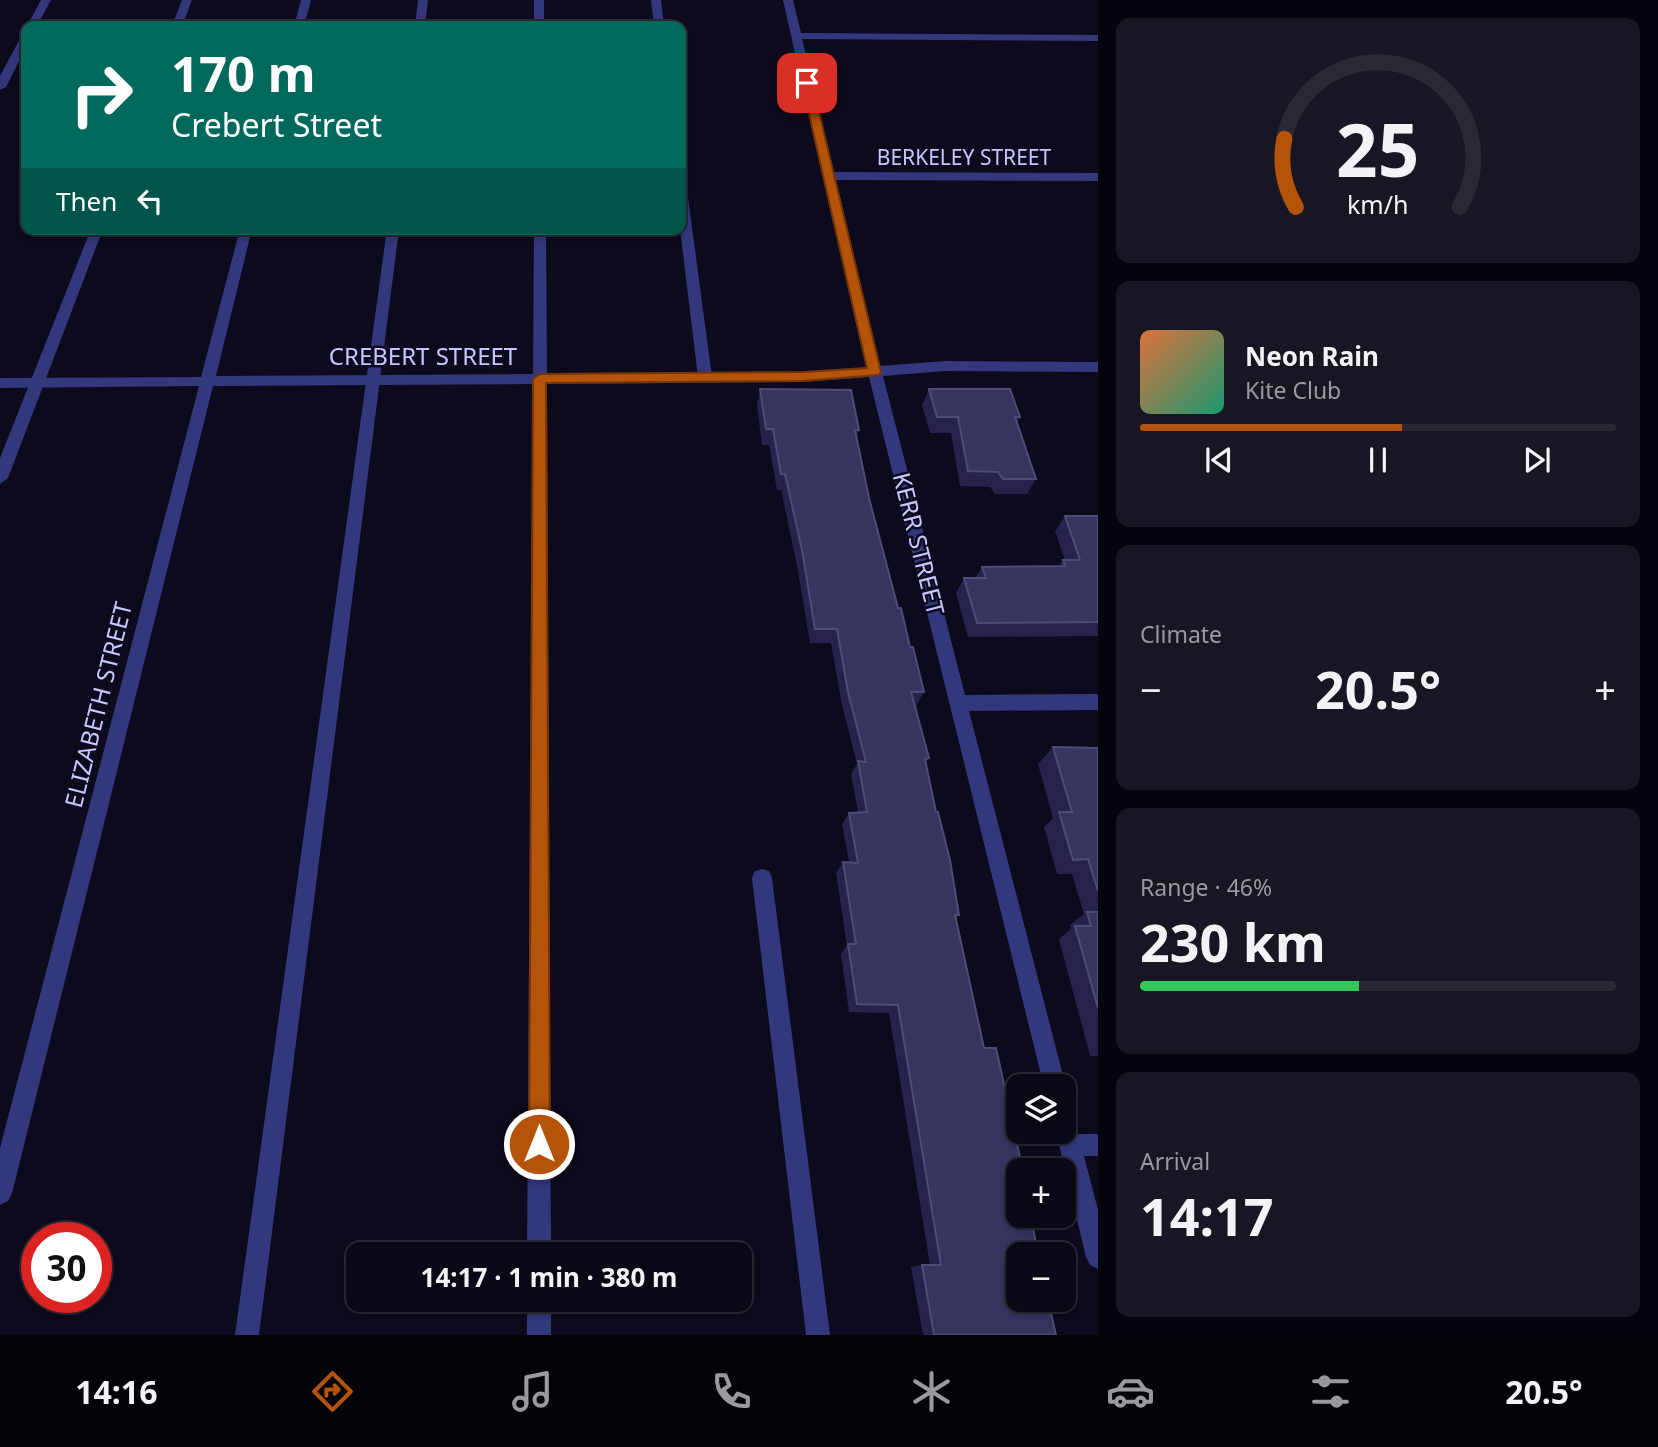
<!DOCTYPE html>
<meta charset="utf-8">
<style>
body{margin:0;font-family:"Noto Sans",sans-serif;background:#171622;color:#f1f3f6;height:100vh;display:flex;flex-direction:column;font-size:26px;white-space:nowrap}
*{box-sizing:border-box;margin:0}
p{font-size:23px;color:#999aa0}
.icon{flex:none;width:38px;height:38px;fill:none;stroke:currentColor;stroke-width:2;stroke-linecap:round;stroke-linejoin:round}
.map{position:relative;flex:1;overflow:hidden}
.sheet{display:flex;flex-direction:column;gap:18px;padding:18px;background:#05040c;width:560px}
.sheet>*{flex:none}
.hud{position:absolute;left:21px;top:21px;width:665px;height:214px;border-radius:14px;box-shadow:0 4px 10px #0003,0 0 0 2px #292934;background:#00695c;color:#fff;overflow:hidden}
.fabs{position:absolute;left:1006px;top:1074px;display:grid;gap:14px}
.fabs a{display:grid;place-items:center;width:70px;height:70px;border-radius:14px;background:#090815;box-shadow:0 4px 10px #0003,0 0 0 2px #292934;font-size:35px}
.speed{position:absolute;left:21px;top:1222px;display:flex;gap:14px;font-size:35px;font-weight:700;text-align:center}
.speed>*{display:grid;place-content:center;width:91px;height:91px;border-radius:50%;background:#090815;box-shadow:0 4px 10px #0003,0 0 0 2px #292934;line-height:1}
.speed .limit{border:10px solid #d22;background:#fff;color:#111}
.pin{position:absolute;display:grid;place-items:center;width:60px;height:60px;color:#fff;margin:-30px;border-radius:14px;box-shadow:0 4px 10px #0006}
.me{position:absolute;width:77px;margin:-38px;rotate:0deg;stroke-linejoin:round;filter:drop-shadow(0 0 5px #0008)}
.turn{display:flex;align-items:center;gap:24px;height:147px;padding:0 35px;font-size:32px}
.turn .icon{width:91px;height:91px;stroke-width:2.5}
.turn b{display:block;font-size:49px;line-height:60px}
.then{display:flex;align-items:center;height:66px;padding:0 35px;background:#0003;gap:14px;font-size:26px}
.big{font-size:52px;font-weight:700;line-height:1.1}
.sheet .tile{flex:1;display:flex;flex-direction:column;justify-content:center;gap:10px;min-width:0;padding:0 24px;border-radius:14px;background:#171622}
.sheet .dial{align-items:center;gap:0}
.dial svg{height:182px;overflow:visible;fill:none;stroke:#292934;stroke-width:7;stroke-linecap:round;text-anchor:middle}
.dial text{fill:#f1f3f6;stroke:none}
.song{display:flex;align-items:center;gap:21px}
.cover{width:84px;height:84px;border-radius:10px;background:linear-gradient(135deg,hsl(20 70% 55%),hsl(160 70% 35%))}
.played{height:7px;border-radius:4px;background:linear-gradient(90deg,#b45309 55%,#292934 55%)}
.keys{display:flex;justify-content:space-around;direction:ltr}
.heat{display:flex;justify-content:space-between;align-items:center;font-size:38px;direction:ltr}
.charge{height:10px;border-radius:5px;background:linear-gradient(90deg,#34c759 46%,#292934 0)}
.trip{position:absolute;left:346px;top:1242px;width:406px;height:70px;border-radius:14px;background:#090815;box-shadow:0 4px 10px #0003,0 0 0 2px #292934;font-weight:700;line-height:70px;text-align:center}
.dock{display:flex;height:112px;justify-content:space-around;align-items:center;background:#040308;color:#999aa0}
.dock .icon{width:49px;height:49px}
.dock .selected{color:#b45309}
.dock b{font-size:32px;color:#f1f3f6}
main{display:flex;flex:1;min-height:0}
.map>svg:first-child{display:block}
</style>
<main>
<div class="map">
<svg width="1098" height="1335" viewBox="0 0 1098 1335">
<rect width="100%" height="100%" fill="#0c0a1c"/>
<g fill="none" stroke-linecap="round" stroke-linejoin="round">
<!-- lane -->
<g fill="#33387d" fill-rule="evenodd">
<path d="M182,0h10l-10,26h-10z"/>
<path d="M418,0h10l-3,26h-10z"/>
<path d="M651,0h10l3,26h-10z"/>
<path d="M681,186l6,4 25,187 -7,5 -7,-5 -18,-148z"/>
<path d="M91,229h12l-95,249 -8,6v-26z"/>
<path d="M387,229h12l-140,1106h-24z"/>
<path d="M762,869l7,2 3,7 58,457h-24l-54,-457 3,-7z"/>
</g>
<!-- street -->
<g fill="#33387d" fill-rule="evenodd">
<path d="M41,0h10l-14,26h-10z"/>
<path d="M301,0h10l-7,26h-10z"/>
<rect x="534" y="0" width="10" height="26"/>
<path d="M783,0h10l8,33 297,2v6l-296,-2 32,133 264,1v8l-262,-1 44,186 65,-5 153,1v10l-153,-1 -62,5 82,319 133,-1v16l-129,1 97,376 -2,5v-5h-20l-175,-710 -66,5 -256,2 4,871h-24l6,-871 -320,2 -201,807 -4,8 -8,4v-57l199,-762 -199,2v-10l201,-1 39,-148h12l-36,147 317,-2 1,-145h12l1,145 256,-2 63,-5z"/>
<path d="M26,34v13l-20,40 -6,3v-14l21,-39z"/>
<path d="M1064,1110l8,3 6,21h20v22h-14l14,54v59l-8,-4 -4,-8 -30,-125h8z"/>
<rect x="527" y="1300" width="24" height="35"/>
</g>
</g>
<!-- wall -->
<g fill="#26224c">
<path d="M760,389l99,41 -3,7 13,61 29,110 26,84 -8,14h-1l14,52 -3,4 10,50 23,103 -3,3 28,130 54,207 18,80h-133l-12,-68 11,-2h8l-41,-252 -40,-1 -8,-58 6,-9 -11,-72 7,-11h6l-7,-38 7,-11 9,-1 -7,-38 6,-10 -15,-59 -11,-62h-21l-13,-78 -16,-75h-4l-8,-45h-7l-5,-40z"/>
<path d="M929,389l91,28 -3,6 19,56 -9,15h-32l-5,-7 -30,-1 -9,-53h-21l-8,-28z"/>
<path d="M1065,516h33v120l-130,1 -12,-44 8,-15h11l7,-11 77,-1 4,-6h2l-10,-29z"/>
<path d="M1053,747l45,1v308h-8l-31,-117 12,-10 -1,-4 14,-11 -12,-40h-15l-13,-47 9,-9 -15,-54z"/>
</g>
<!-- building -->
<g fill="#37345f" stroke="#4e4b78" stroke-width="2">
<path d="M760,389l91,1 8,40h-4l14,68 29,110h3l9,39h3l11,45h-13l18,66 -4,1 11,53h2l12,48 9,55h-4l29,133h12l27,123h-5v45h13l7,39h-20v45h30l8,35h-122l-12,-70h19l-43,-260 -41,-1 -9,-60h8l-13,-82 15,1 -9,-50 18,-1 -9,-51 8,1 -18,-70 -11,-63h-22l-13,-79 -17,-76h-4l-8,-45h-7z"/>
<path d="M929,389h81l10,28h-5l21,62h-33l-5,-7 -30,-1 -10,-54h-21z"/>
<path d="M1065,516h33v106l-121,1 -13,-45h22l-4,-11 83,-1 -2,-6h17z"/>
<path d="M1053,747l45,1v143l-10,-32 -15,1 -14,-48h13z"/>
<path d="M1087,912h11v96l-23,-82h16z"/>
</g>
<!-- route -->
<path fill="#b45309" stroke="#753606" stroke-width="2" d="M807,80l5,3 69,289 -2,3 -76,6 -257,2 4,761 -3,7 -8,3 -7,-3 -3,-7 4,-765 7,-5 263,-2 64,-4 -65,-285z"/>
<g text-anchor="middle" stroke-width="5" stroke-linejoin="round" paint-order="stroke">
<!-- far-street labels -->
<g font-size="21" fill="#c7c6ff" stroke="#0c0a1c">
<text x="964" y="165">BERKELEY STREET</text>
</g>
<!-- street labels -->
<g font-size="24" fill="#c7c6ff" stroke="#0c0a1c">
<text x="423" y="365">CREBERT STREET</text>
<text transform="translate(918 544) rotate(76)" y="8">KERR STREET</text>
<text transform="translate(99 705) rotate(-76)" y="8">ELIZABETH STREET</text>
</g>
</g>
</svg>
<div class="fabs">
<a><svg class="icon" aria-label="layers" viewBox="0 0 24 24"><path d="M12 4l9 5-9 5-9-5zM3 14l9 5 9-5"/></svg></a>
<a>+</a>
<a>−</a>
</div>
<div class="speed"><div class="limit">30</div></div>
<div class="pin" style="left:807px;top:83px;background:#d93025"><svg class="icon" aria-label="arrive" viewBox="0 0 24 24"><path d="M6 21V4h12l-3 4 3 4H6"/></svg></div>
<svg class="me" style="left:539px;top:1144px" viewBox="-20 -20 40 40"><circle r="17" fill="#b45309" stroke="#fff" stroke-width="3"/><path d="M0-11L8 9 0 5-8 9z" fill="#fff"/></svg>
<div class="trip">14:17 · 1 min · 380 m</div>
<div class="hud">
<div class="turn"><svg class="icon" aria-label="right" viewBox="0 0 24 24"><path d="M7 20v-9h11M14 6l5 5-5 5"/></svg><div><b>170 m</b>Crebert Street</div></div>
<div class="then">Then<svg class="icon" aria-label="left" viewBox="0 0 24 24"><path d="M17 20v-9H6M10 6l-5 5 5 5"/></svg></div>
</div>
</div>
<section class="sheet">
<div class="tile dial"><svg viewBox="0 0 100 80">
<path d="M14 69A42 42 0 1 1 86 69"/>
<path d="M14 69A42 42 0 0 1 9 39" stroke="#b45309"/>
<text x="50" y="56" font-size="32" font-weight="700">25</text>
<text x="50" y="72" font-size="11">km/h</text>
</svg></div>
<div class="tile">
<div class="song"><i class="cover"></i><div><b>Neon Rain</b><p>Kite Club</p></div></div>
<div class="played"></div>
<div class="keys"><svg class="icon" aria-label="previous" viewBox="0 0 24 24"><path d="M18 5L8 12l10 7zM5 5v14"/></svg><svg class="icon" aria-label="pause" viewBox="0 0 24 24"><path d="M8 5v14M16 5v14"/></svg><svg class="icon" aria-label="next" viewBox="0 0 24 24"><path d="M6 5l10 7-10 7zM19 5v14"/></svg></div>
</div>
<div class="tile"><p>Climate</p>
<div class="heat"><a>−</a><b class="big">20.5°</b><a>+</a></div>
</div>
<div class="tile"><p>Range · 46%</p><b class="big">230 km</b><div class="charge"></div></div>
<div class="tile"><p>Arrival</p><b class="big">14:17</b></div>
</section>
</main>
<nav class="dock">
<b>14:16</b>
<svg class="icon selected" aria-label="directions" viewBox="0 0 24 24"><path d="M12 3l9 9-9 9-9-9zM9 14v-3h6M13 9l2 2-2 2"/></svg>
<svg class="icon" aria-label="music" viewBox="0 0 24 24"><path d="M9 18V5l10-2v13"/><circle cx="6" cy="18" r="3"/><circle cx="16" cy="16" r="3"/></svg>
<svg class="icon" aria-label="phone" viewBox="0 0 24 24"><path d="M5 4h4l2 5-3 2q2 4 5 5l2-3 5 2v4C11 20 4 13 5 4z"/></svg>
<svg class="icon" aria-label="climate" viewBox="0 0 24 24"><path d="M12 3v18M4 7l16 10M4 17L20 7"/></svg>
<svg class="icon" aria-label="car" viewBox="0 0 24 24"><path d="M5 17H2v-5l4-1 3-4h7l3 4 3 1v5h-3M9 17h6M6 11h13"/><circle cx="7" cy="17" r="2"/><circle cx="17" cy="17" r="2"/></svg>
<svg class="icon" aria-label="filters" viewBox="0 0 24 24"><path d="M4 7h16M4 17h16"/><circle cx="9" cy="7" r="2"/><circle cx="15" cy="17" r="2"/></svg>
<b>20.5°</b>
</nav>
